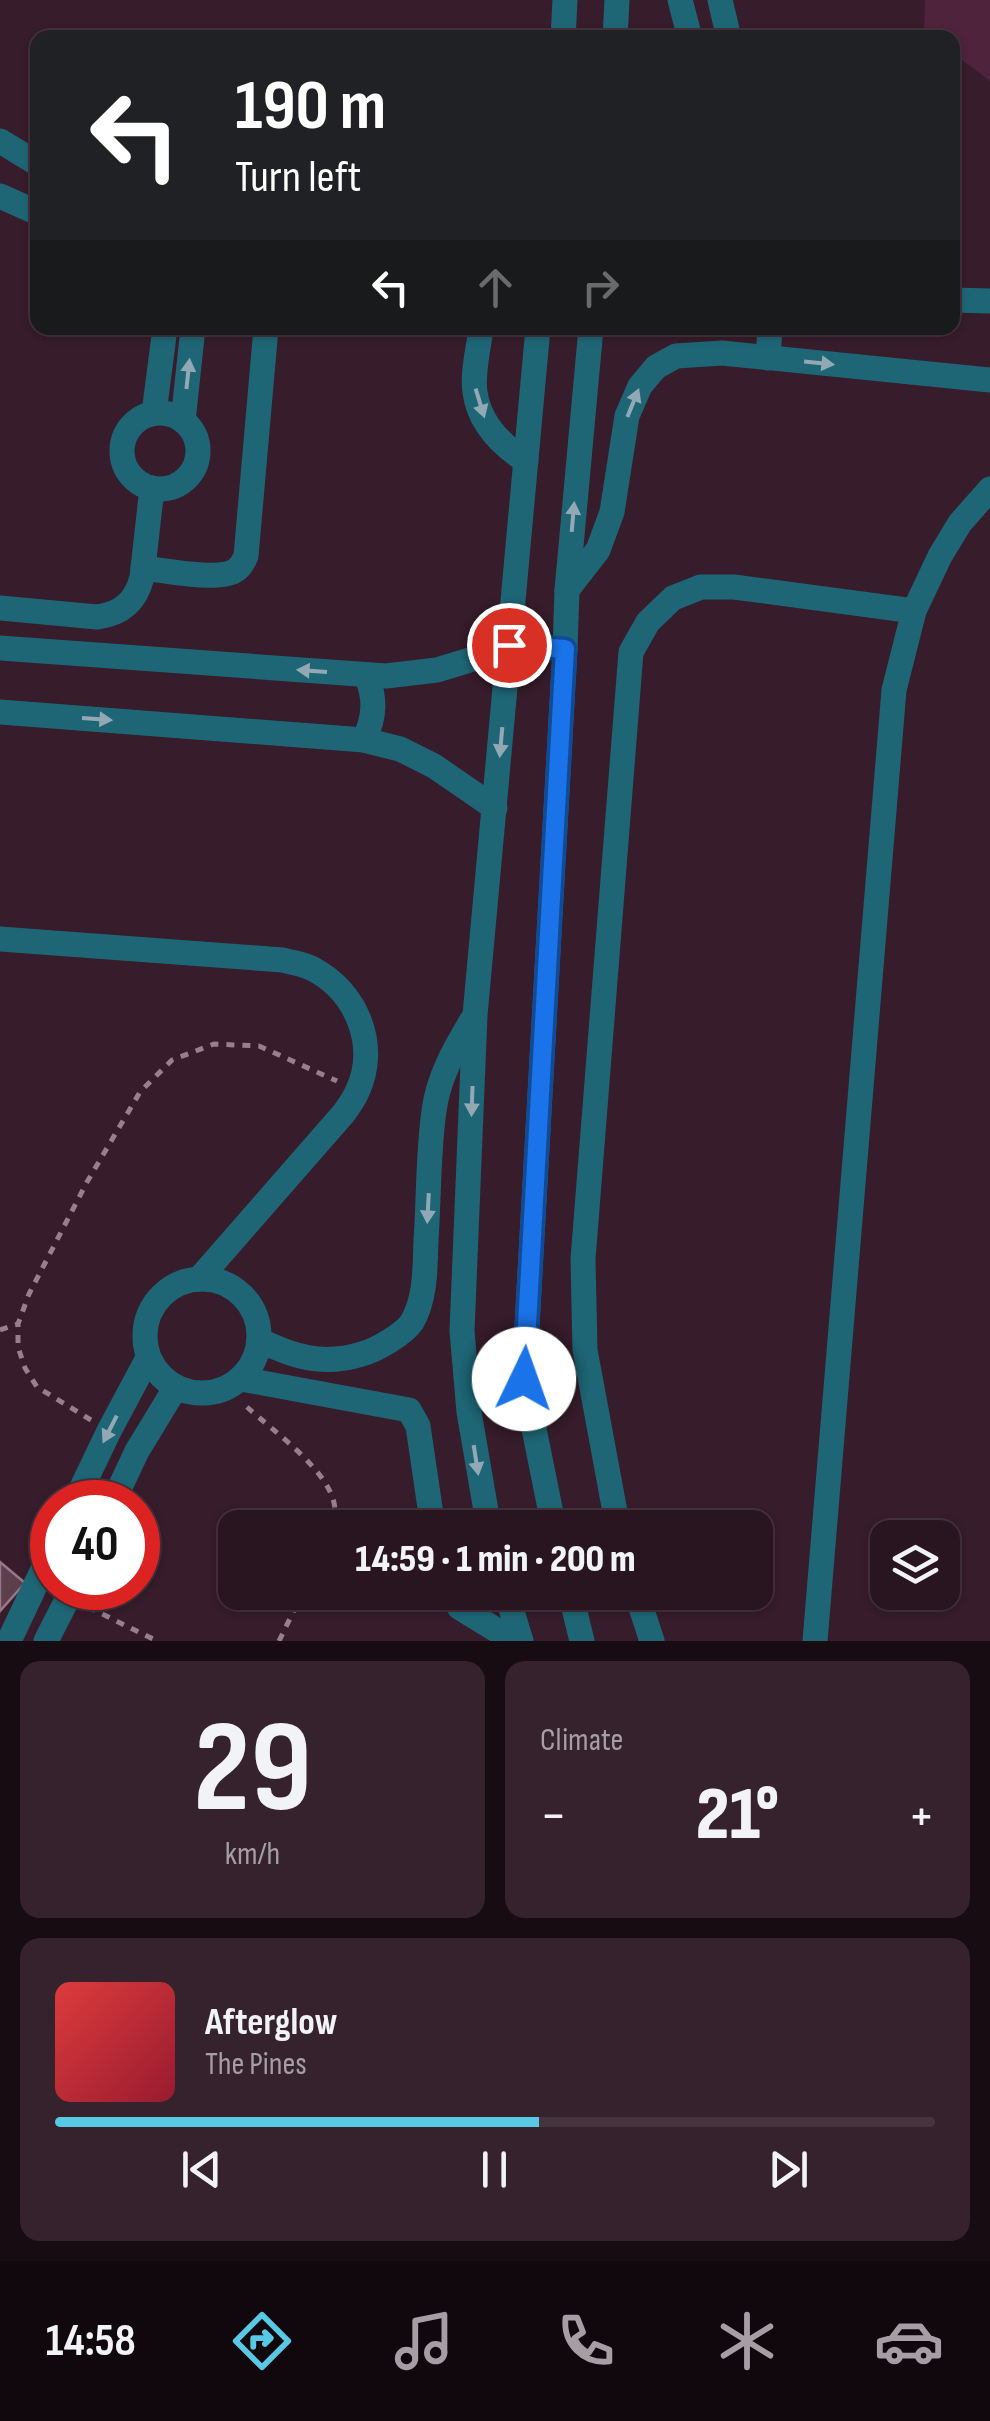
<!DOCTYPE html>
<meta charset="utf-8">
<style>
body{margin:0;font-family:"Sofia Sans Condensed",sans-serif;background:#35222d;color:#f1f3f6;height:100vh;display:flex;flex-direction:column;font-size:38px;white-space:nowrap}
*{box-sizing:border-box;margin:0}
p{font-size:32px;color:#a59fa5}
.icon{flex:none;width:55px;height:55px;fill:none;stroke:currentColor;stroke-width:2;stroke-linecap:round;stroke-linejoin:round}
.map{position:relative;height:1641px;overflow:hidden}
.sheet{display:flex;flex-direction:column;gap:20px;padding:20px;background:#170c12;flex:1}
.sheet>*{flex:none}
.guide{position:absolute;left:30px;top:30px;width:930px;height:305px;border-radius:20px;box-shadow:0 2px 8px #0004,0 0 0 2px #45343e;background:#202124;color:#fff;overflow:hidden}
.tools{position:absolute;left:870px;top:1520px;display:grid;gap:20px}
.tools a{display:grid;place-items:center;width:90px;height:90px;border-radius:20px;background:#291520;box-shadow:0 2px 8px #0004,0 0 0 2px #45343e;font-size:50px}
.speed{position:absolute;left:30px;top:1480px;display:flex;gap:20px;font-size:50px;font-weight:700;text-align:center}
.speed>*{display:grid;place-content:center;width:130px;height:130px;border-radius:50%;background:#291520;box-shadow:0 2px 8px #0004,0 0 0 2px #45343e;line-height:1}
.speed .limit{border:15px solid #d22;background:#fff;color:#111}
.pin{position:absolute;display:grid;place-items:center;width:85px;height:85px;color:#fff;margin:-42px;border:5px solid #fff;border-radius:50%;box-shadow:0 2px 10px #0007}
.me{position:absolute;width:110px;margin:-55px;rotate:3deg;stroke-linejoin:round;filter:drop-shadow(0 0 8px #0008)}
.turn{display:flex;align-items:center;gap:35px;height:210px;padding:0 40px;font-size:45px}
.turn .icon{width:130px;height:130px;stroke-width:2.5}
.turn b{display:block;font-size:70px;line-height:85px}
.lanes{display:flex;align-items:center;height:95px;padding:0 40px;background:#0003;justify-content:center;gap:50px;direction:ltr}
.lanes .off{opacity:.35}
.big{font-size:75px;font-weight:800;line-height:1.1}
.sheet .widget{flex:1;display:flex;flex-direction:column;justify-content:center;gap:15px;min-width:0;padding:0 35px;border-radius:20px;background:#35222d}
.sheet .dial{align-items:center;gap:0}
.dial b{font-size:130px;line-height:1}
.song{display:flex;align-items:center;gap:30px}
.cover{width:120px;height:120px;border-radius:15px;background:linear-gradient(135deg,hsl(0 70% 55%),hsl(350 70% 35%))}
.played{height:10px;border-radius:5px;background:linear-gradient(90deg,#59c8e4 55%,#45343e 55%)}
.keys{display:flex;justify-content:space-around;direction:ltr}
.heat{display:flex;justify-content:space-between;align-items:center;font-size:55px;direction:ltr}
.sheet .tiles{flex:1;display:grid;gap:20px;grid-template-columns:1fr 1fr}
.widget:last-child{grid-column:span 2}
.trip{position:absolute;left:218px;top:1510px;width:555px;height:100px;border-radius:20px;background:#291520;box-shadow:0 2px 8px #0004,0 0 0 2px #45343e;font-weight:800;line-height:100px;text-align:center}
.menu{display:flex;height:160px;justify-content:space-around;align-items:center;background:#10080d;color:#a59fa5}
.menu .icon{width:70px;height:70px}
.menu .current{color:#59c8e4}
.menu b{font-size:45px;color:#f1f3f6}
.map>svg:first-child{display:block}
</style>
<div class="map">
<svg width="990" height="1641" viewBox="0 0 990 1641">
<rect width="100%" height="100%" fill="#371c2b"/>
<!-- green -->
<path fill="#4f233b" d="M925,0h65v81l-37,-28 -1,-15 -19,-1 -9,-6z"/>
<!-- building -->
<path fill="#5c3e4d" stroke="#987687" stroke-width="2.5" d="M0,1562l25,21 -25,28z"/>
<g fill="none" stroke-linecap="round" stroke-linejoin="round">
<!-- path -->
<g stroke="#977f8c" stroke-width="5" stroke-dasharray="8 8" stroke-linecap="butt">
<path d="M0,1330l18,-6"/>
<path d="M247,1407c26,24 88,67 88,104 0,6 -2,11 -3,17"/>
<path d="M91,1420l-54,-33 -12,-19 -7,-21v-23l11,-30 58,-112 53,-90 32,-32 42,-16 45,2 78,35"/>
<path d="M88,1607l69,34"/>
<path d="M279,1641l24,-49"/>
</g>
<!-- minor -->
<g stroke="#1e6676" stroke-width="25">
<path d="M680,0l10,38"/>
<path d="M720,0l9,38"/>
<path d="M563,38l2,-38"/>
<path d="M615,38l2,-38"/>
<path d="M0,141l38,23"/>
<path d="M0,196l38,17"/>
<path d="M952,300l38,1"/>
<path d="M481,328c-2,19 -9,44 -6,64 4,30 26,53 51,69"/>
<path d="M768,358l2,-30"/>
<path d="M154,413l11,-85"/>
<circle cx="160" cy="451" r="38"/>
<path d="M183,421l10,-93"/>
<path d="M143,568c21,2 77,14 93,2 6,-4 7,-8 10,-14l20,-228"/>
<path d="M567,590l31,-40 14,-38 15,-96 13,-30 16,-19 20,-11 46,-3 268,27"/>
<path d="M0,608l97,9c25,-3 39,-16 45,-40l10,-89"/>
<path d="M0,648l386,28 51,-6 49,-15 23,-10 56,4"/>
<path d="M0,712l364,28 36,9 34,17 61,42"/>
<path d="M364,740c11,-23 12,-42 2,-65"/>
<path d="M0,939l283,21c10,3 21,4 30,9 44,23 66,77 44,123 -3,7 -8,14 -13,21l-145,166"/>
<circle cx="202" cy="1336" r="57"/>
<path d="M259,1340c35,17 64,26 103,14 14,-4 41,-19 50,-32 14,-24 13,-55 14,-82 3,-43 2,-87 8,-129 4,-33 21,-63 38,-91"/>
<path d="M241,1379l168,31 9,16 15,102"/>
<path d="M75,1502l34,-71 39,-73"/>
<path d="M113,1502l24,-51 39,-64"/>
<path d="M489,1528l-20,-116 -7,-81 13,-316 63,-687"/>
<path d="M554,1528l-30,-149 41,-730 2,-59 24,-262"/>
<path d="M618,1528l-33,-178 -2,-91 48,-607 17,-30 25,-24 28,-11h33l180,24"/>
<path d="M452,1592l7,15 55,34"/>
<path d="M506,1592l15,49"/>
<path d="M570,1592l12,49"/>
<path d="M636,1592l16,49"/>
<path d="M9,1641l43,-91"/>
<path d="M46,1641l27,-53"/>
<path d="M815,1641l79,-951 20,-79 26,-55 20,-33 30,-34"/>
</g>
</g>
<!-- one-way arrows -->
<defs><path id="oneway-solid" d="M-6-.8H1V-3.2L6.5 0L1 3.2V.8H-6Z" transform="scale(2.5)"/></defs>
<g fill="#93a8b5">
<use href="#oneway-solid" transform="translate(819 363) rotate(6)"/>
<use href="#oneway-solid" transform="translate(188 374) rotate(-84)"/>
<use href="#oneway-solid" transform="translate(480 403) rotate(73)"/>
<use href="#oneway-solid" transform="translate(633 403) rotate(-68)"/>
<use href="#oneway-solid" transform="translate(573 517) rotate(-85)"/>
<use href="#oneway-solid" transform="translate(312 671) rotate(-176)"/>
<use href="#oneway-solid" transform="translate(97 719) rotate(4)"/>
<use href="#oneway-solid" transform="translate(501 742) rotate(95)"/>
<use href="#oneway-solid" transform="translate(472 1101) rotate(92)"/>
<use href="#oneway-solid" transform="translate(428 1208) rotate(93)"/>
<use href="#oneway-solid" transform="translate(110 1429) rotate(117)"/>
<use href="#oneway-solid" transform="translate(476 1460) rotate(81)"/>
</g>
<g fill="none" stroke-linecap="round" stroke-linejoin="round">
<defs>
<path id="route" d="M509,645l56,4 -41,730"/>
</defs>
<!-- route casing -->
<use href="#route" stroke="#114b97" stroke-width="25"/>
<!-- route -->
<use href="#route" stroke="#1a73e8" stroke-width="18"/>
</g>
</svg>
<div class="tools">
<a><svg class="icon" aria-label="layers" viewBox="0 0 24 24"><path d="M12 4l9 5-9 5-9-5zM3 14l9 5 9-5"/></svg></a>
</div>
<div class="speed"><div class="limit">40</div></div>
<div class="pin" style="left:509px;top:645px;background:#d93025"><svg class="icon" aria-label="arrive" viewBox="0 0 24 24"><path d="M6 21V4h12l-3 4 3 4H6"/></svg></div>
<svg class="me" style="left:524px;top:1379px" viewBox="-20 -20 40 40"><circle r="19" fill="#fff"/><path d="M0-13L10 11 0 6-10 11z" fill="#1a73e8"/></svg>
<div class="trip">14:59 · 1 min · 200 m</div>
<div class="guide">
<div class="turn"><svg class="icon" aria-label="left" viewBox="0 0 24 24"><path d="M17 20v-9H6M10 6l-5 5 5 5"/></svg><div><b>190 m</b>Turn left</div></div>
<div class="lanes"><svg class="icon" aria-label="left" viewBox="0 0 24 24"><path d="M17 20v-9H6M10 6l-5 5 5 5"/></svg><svg class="icon off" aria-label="ahead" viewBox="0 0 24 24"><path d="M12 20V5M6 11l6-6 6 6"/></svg><svg class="icon off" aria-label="right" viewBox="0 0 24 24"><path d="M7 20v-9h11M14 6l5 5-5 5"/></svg></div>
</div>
</div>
<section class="sheet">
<div class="tiles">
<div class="widget dial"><b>29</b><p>km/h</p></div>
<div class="widget"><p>Climate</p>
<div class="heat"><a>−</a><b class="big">21°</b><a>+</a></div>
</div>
<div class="widget">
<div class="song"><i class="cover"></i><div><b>Afterglow</b><p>The Pines</p></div></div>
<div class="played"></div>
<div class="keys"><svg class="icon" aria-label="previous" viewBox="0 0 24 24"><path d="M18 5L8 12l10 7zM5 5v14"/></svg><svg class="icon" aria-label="pause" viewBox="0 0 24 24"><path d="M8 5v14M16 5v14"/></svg><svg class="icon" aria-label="next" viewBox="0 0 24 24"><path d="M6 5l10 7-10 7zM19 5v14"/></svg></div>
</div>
</div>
</section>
<nav class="menu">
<b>14:58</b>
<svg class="icon current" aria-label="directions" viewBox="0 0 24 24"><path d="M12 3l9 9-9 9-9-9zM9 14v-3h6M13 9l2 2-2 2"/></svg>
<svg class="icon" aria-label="music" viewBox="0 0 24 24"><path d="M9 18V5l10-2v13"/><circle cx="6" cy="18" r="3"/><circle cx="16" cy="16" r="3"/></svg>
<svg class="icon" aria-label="phone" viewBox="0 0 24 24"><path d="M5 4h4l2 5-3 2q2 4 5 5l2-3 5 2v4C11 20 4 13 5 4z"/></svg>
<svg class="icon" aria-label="climate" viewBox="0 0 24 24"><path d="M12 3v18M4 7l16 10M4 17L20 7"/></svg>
<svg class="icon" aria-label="car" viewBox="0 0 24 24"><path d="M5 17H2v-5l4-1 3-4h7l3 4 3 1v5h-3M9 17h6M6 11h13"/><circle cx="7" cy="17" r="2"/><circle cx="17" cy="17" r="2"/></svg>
</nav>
